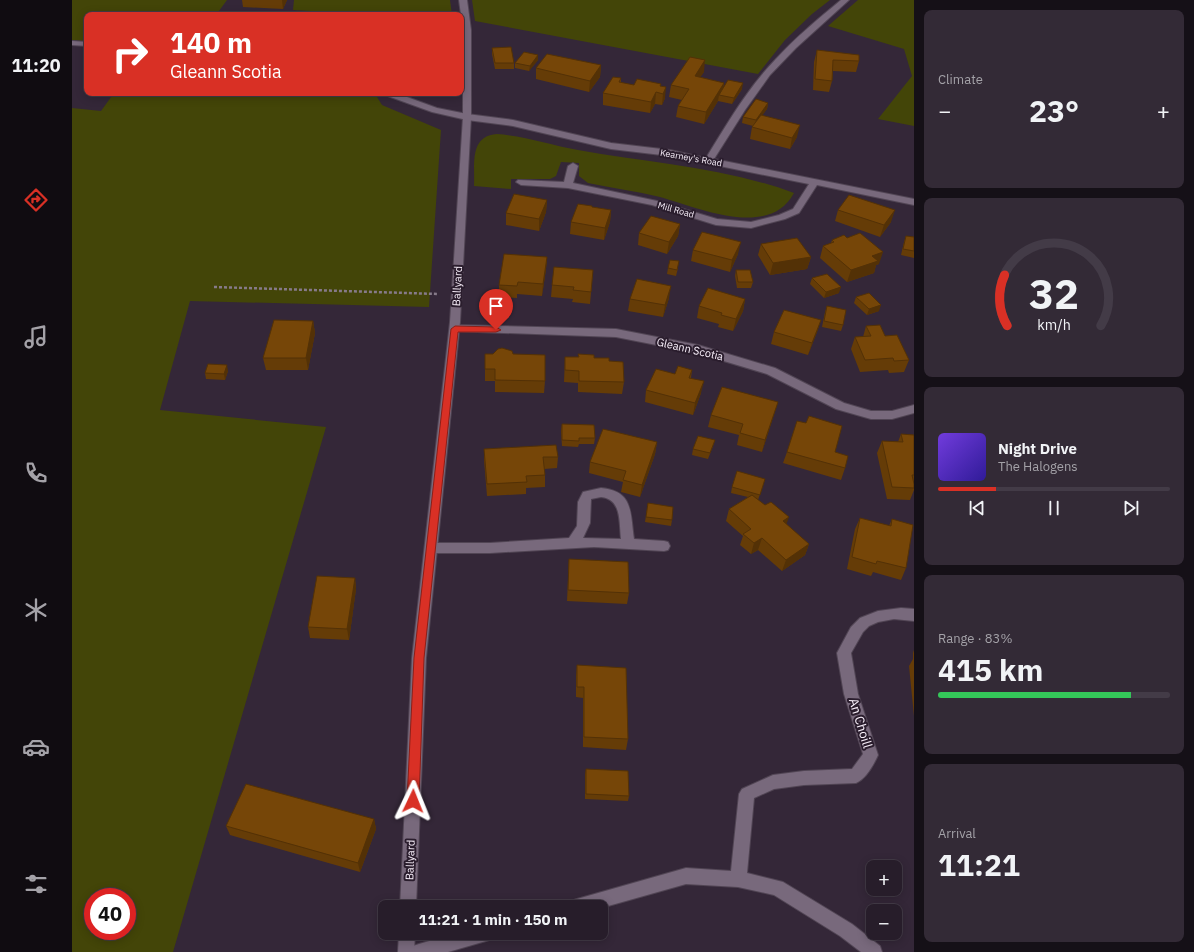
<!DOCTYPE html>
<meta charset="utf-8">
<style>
body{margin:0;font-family:"IBM Plex Sans",sans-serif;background:#332a36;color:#f1f3f6;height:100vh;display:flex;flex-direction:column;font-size:15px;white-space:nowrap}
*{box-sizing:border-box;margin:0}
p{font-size:13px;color:#a4a2a8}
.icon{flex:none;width:22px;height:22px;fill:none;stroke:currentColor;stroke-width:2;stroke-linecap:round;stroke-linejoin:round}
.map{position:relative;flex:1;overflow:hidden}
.panel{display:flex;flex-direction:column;gap:10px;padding:10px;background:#151017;width:280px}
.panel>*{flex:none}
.top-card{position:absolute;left:12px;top:12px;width:380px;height:84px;border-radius:8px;box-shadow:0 2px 10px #0003,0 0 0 1px #433b47;background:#d93025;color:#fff;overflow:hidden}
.tools{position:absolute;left:794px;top:860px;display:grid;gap:8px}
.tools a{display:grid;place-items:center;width:36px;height:36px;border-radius:8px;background:#271d2a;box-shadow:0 2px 10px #0003,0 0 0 1px #433b47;font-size:20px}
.speed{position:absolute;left:12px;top:888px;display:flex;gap:8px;font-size:20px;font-weight:700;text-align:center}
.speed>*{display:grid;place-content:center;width:52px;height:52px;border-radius:50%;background:#271d2a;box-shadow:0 2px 10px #0003,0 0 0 1px #433b47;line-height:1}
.speed .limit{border:6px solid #d22;background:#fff;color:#111}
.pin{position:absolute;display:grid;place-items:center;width:34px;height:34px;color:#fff;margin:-41px -17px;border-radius:50% 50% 50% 0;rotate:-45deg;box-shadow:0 0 4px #0007}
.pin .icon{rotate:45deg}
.me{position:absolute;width:44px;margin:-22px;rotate:2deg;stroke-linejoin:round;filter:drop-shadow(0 0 3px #0008)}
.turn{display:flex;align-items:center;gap:14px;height:84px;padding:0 20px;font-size:18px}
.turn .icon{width:52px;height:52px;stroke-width:2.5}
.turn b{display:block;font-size:28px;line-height:34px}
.big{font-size:30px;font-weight:700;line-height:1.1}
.panel .card{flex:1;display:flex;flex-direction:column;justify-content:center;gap:6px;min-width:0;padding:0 14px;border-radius:8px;background:#332a36}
.panel .dial{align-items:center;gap:0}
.dial svg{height:104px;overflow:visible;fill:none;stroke:#433b47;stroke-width:7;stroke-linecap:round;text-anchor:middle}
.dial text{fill:#f1f3f6;stroke:none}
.song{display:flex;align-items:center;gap:12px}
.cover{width:48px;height:48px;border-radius:6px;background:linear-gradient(135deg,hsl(260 70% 55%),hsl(250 70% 35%))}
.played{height:4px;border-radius:2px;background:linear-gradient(90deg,#d93025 25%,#433b47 25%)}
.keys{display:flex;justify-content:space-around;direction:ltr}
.heat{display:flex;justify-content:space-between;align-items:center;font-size:22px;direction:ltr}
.charge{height:6px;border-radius:3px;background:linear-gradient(90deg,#34c759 83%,#433b47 0)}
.trip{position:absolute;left:306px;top:900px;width:230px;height:40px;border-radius:8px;background:#271d2a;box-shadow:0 2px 10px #0003,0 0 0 1px #433b47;font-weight:700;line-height:40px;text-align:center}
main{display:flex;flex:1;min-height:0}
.dock{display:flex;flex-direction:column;width:72px;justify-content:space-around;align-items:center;background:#100c11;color:#a4a2a8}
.dock .icon{width:28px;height:28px}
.dock .on{color:#d93025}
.dock b{font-size:18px;color:#f1f3f6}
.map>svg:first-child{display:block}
</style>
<main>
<nav class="dock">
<b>11:20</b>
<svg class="icon on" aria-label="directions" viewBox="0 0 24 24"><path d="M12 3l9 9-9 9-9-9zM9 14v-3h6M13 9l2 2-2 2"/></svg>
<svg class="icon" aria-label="music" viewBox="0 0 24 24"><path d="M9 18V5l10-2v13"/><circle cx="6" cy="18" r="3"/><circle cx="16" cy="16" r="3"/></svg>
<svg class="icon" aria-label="phone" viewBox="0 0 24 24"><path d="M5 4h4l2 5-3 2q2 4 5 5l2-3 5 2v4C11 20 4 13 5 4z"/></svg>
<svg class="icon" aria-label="climate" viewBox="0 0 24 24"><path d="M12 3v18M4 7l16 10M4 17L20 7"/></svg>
<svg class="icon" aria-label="car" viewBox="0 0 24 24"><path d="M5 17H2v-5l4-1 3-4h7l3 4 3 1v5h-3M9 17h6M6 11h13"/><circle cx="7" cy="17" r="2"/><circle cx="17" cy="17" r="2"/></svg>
<svg class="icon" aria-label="filters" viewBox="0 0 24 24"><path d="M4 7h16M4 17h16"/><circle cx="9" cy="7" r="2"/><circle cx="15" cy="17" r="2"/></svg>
</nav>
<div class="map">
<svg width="842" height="952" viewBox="0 0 842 952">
<rect width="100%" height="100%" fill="#342738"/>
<!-- green -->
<g fill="#434508" fill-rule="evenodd">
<path d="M0,0h155l-11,15h-129v26l-15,-1z"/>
<path d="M222,0h156l2,15h-69l-90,-5z"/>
<path d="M400,0h358l-18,14 -27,26 -27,34 -283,-53z"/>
<path d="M786,0h56v126l-36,-7 34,-43 -8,-27 -76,-23z"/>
<path d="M42,93h252l11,4 5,8 59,25 -12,177 -239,-6 -30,109 166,17 -153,525h-101v-844l29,3zM21,897h34v34h-34z"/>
<path d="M425,134c28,2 54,11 81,16 72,13 146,17 216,43 -25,47 -97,14 -134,4 -24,-6 -48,-9 -72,-14l-9,-7v-13l-18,-1 -5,14 -6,3h-39v10l-37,-3c1,-22 -5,-50 23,-52z"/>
</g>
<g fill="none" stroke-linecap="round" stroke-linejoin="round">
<defs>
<g id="street">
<path d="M769,0h8l-53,48 -26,27 -25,35 -31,49 200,40v6l-97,-20 -18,28 -14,6 -34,9 -35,-3 -64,-20 -84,-17 -47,-3 -5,-3 2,-2 46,2 4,-16 5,-3 5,3 -5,17 84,18 60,18 34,3 28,-7 14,-6 16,-25 -139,-28 -59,-7 -98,-23 -46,-6 -35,-8 -47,-17 -1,-2h12l41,15 30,6 46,6 98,23 59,7 36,8c21,-34 41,-69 69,-98 20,-22 43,-41 66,-60z"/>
<path d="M0,41l15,1v4l-15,-1z"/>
<path d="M383,325l161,4 82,16 77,23 69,35 27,8h21l22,-6v8l-22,6h-21l-35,-10 -69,-35 -70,-21 -81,-16 -165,-6 -1,-2 1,-2z"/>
<path d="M529,488c33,3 29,25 33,51l30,2 4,1 2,4 -2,4 -4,1 -70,-4 -104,6h-59l-4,-1 -2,-4 2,-4 4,-1h59l79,-5 8,-12 1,-24 5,-10zM529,497c21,2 18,25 20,42l-38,-1 7,-15 1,-24z"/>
<path d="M829,608l13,1v12l-20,-2 -16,3 -9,4 -6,6 -12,21 7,41 20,61c-4,9 -12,24 -22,28l-52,2 -30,4 -20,9 -7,75 36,9 69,42 28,22 2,6h-21l-21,-16 -66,-41 -36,-8 -52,-3 -85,24 -32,-1 2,-6 6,-2 109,-31 45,3 8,-77 3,-5 31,-14 31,-4 48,-2 11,-15 -19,-60 -7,-41 14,-26 9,-9 18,-7z"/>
<path d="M385,933h37l-2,6 -6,2 -38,11h-37l2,-6 6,-2z"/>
</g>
<g id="secondary">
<path d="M387,0h8l4,30v87l-11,205 -34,336 -10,249h-16l12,-249 38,-336 13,-205v-87z"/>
<path d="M327,933h16l-1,19h-16z"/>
</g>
</defs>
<!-- street casing -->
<use href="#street" stroke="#514554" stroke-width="2"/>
<!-- secondary casing -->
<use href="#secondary" stroke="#514554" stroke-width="2"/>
<!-- path -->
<path stroke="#867a89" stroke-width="2.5" stroke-dasharray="3 2" stroke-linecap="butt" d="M142,287l224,7"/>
<!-- street -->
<use href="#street" fill="#78697c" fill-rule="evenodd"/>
<!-- secondary -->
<use href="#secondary" fill="#78697c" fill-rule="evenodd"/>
</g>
<!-- wall -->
<g fill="#653c07">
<path d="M170,0h45l-4,9 -40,-2z"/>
<path d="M420,48l22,15v6h-19l-3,-15z"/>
<path d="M745,50l42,11 -3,11 -23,-1 -1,10 -3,11 -16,-2 1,-28z"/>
<path d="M15,54v15l-4,-11z"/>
<path d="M466,55v5l-9,11 -14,-3v-5z"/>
<path d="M529,65l-1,12 -11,15 -53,-13v-11z"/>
<path d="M632,72l-4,5 24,6 -1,5 19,1 -10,15 -14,-3 -14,23 -28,-7 2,-11 4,-6 -13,-3 2,-12z"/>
<path d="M549,78v5l13,2 27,-1 -1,2 5,12 -3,7 -7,-1 -5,9 -47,-8v-12z"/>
<path d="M696,103l-1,6 -5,6 35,22 -7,12 -40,-10 2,-12 1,-1 -11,-3 1,-6z"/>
<path d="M475,200l-1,12 -7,19 -33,-6v-12z"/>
<path d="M520,207l19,3 -1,12 -6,18 -34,-6 1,-12z"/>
<path d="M766,210l53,12 -11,15 -45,-16z"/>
<path d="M608,224l-2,12 -11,18 -29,-9 1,-12z"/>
<path d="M834,236l8,1v21l-13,-3 3,-13z"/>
<path d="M760,240l47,24 -3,1 -2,8 -27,9 -27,-24 3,-12 8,-3z"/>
<path d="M689,244l50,13 -4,12 -37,6 -12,-20z"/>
<path d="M621,250l45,4 -8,18 -39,-11z"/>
<path d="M475,257l-1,12 -4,27 -25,-2v4l-18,-1v-12z"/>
<path d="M596,268h10l-2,8 -9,-2z"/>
<path d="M521,270l-3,34 -18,-2 1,-3 -22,-2 1,-12z"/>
<path d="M664,270l17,12 -2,6h-14l-2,-12z"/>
<path d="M740,278l27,15 -15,5 -14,-14z"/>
<path d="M784,297l23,14 -12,4 -13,-12z"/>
<path d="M597,298l-6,19 -35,-6 2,-12z"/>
<path d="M673,299l-2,12 -10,20 -15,-4 1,-3 -22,-6 2,-12z"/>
<path d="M755,306l16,19 -2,6 -19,-4 3,-15z"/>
<path d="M749,320l-4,12 -9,23 -37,-11 3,-12z"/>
<path d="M241,321l2,12 -7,37h-42l-3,-12z"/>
<path d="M794,326l19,10 24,24 -5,12 -15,1 -1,-3 -28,2 -9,-23 4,-12h8z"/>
<path d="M421,354h20l32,27 -1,12 -49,-1v-11h-10v-12z"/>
<path d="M506,354l31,7 15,21 -2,12 -44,-2v-9l-14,-1 1,-25h13z"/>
<path d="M620,370l-1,8 10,15 -8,22 -48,-13 1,-12 29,-16z"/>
<path d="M156,371l-3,9 -19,-1 -1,-6z"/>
<path d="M706,402l-16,50 -25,-7 2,-10 -31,-8 3,-12z"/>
<path d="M490,424l33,14 -1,6h-15l-1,3 -16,-1 -1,-15z"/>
<path d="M829,434l13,1v55l-4,10 -23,-1 -10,-46 5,-12 16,1z"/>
<path d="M643,440l-2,6 -5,13 -16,-4 1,-6z"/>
<path d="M585,442l-2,12 -15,43 -19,-5 2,-10 -34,-9 1,-11z"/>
<path d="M412,449l74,8 -1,11 -13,1 1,6v12l-19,1v6l-39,2 -3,-36z"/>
<path d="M715,452h48l10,16 -4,12 -58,-17z"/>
<path d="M693,479l-7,21 51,44 -4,11 -23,16 -24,-21 -7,4 -11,-9 3,-9 -17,-15 3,-12 19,-12 -17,-4 1,-6z"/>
<path d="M576,503l24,17 -1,6 -26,-4z"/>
<path d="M788,518l29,8 3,-7 14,49 -5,12 -28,-8 -2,4 -24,-7 8,-40z"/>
<path d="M497,559l60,34 -2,11 -60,-3z"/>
<path d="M283,578l1,11 -7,51 -39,-2 -2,-11z"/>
<path d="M842,650v66l-5,-50 4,-7v-6z"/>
<path d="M505,665l51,74 -2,11 -43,-3v-49l-7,-1v-21z"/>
<path d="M514,769l43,27 -1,5 -43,-2v-25z"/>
<path d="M302,819l2,10 -16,43 -130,-37 -4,-9z"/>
</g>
<!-- shaded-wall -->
<g fill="#533106">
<path d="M210,0h5l-4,9z"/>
<path d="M466,55v5l-9,11 1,-5z"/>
<path d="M633,60l-1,12 -11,16 2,-12z"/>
<path d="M529,65l-1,12 -11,15 1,-11z"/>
<path d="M652,83l-2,11 -3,1 -1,6 -14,23 2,-12z"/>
<path d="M671,83l-1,6 -10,15 2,-6z"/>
<path d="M594,87l-1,11 -3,7 1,-11z"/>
<path d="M584,92l-1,12 -5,9 1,-11z"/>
<path d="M696,103l-1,6 -12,17 1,-6z"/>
<path d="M728,125l-3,12 -7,12 2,-11z"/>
<path d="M475,200l-1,12 -7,19v-12z"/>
<path d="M539,210l-1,12 -6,18 1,-12z"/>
<path d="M823,210l-4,12 -11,15 4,-12z"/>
<path d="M608,224l-2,12 -11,18 2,-12z"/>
<path d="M669,242l-3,12 -8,18 2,-12z"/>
<path d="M811,252l-4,12 -3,1 -2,8 -27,9 4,-12 21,-14z"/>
<path d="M475,257l-1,12 -4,27 1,-12z"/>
<path d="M739,257l-4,12 -37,6 3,-12z"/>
<path d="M599,286l-2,12 -6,19 2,-12z"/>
<path d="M769,287l-2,6 -15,5 2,-6z"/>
<path d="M673,299l-2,12 -10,20 3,-12z"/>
<path d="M809,305l-2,6 -12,4 2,-6z"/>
<path d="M749,320l-4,12 -9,23 4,-12z"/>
<path d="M241,321l2,12 -7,37 -2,-12z"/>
<path d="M155,365l1,6 -3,9 -1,-6z"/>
<path d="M632,381l-3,12 -8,22 2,-12z"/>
<path d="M706,402l-4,12 -12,38 3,-12z"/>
<path d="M585,442l-2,12 -15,43 2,-12z"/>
<path d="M717,517l-4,11 -2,-7z"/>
<path d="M690,538l-4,12 -7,4 3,-11z"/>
<path d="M737,544l-4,11 -23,16 4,-11z"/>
<path d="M283,578l1,11 -7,51 -2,-11z"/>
<path d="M302,819l2,10 -16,43 -2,-9z"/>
</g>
<!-- building -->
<g fill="#764608" stroke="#533106">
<path d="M148,13l16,1 -1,1h-17z"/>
<path d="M439,47l3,16h-19l-3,-15z"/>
<path d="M745,50l42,5v6l-26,-1 -1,21 -17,-2z"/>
<path d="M452,52l14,3 -8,11 -15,-3z"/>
<path d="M15,54v5l-4,-1z"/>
<path d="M475,54l54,11 -11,16 -54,-13z"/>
<path d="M618,57l15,3 -10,16 29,7 -18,29 -28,-6 11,-17 -18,-4z"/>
<path d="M541,77l8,1 -2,4 15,3 3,-6 24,5 -1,2 6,1 -3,7 -7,-2 -5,10 -48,-9z"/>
<path d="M656,80l15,3 -9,15 -15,-3z"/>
<path d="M684,99l12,4 -12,17 -13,-3z"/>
<path d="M689,115l39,10 -8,13 -40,-11z"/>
<path d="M442,194l33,6 -8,19 -33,-6z"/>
<path d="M777,195l46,15 -11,15 -46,-15z"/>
<path d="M506,204l14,2v1l19,3 -6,18 -34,-6z"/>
<path d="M579,216l29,8 -11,18 -30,-9z"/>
<path d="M630,232l39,10 -9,18 -39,-10z"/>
<path d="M788,233l23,19 -11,4 6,5 -27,9 -28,-24 11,-4 -2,-2 12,-5 3,3z"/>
<path d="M834,236l8,1v14l-11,-2z"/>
<path d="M725,238l14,19 -38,6 -12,-19z"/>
<path d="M432,254l43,3 -4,27 -25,-2 -1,4 -18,-1z"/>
<path d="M598,260l9,1 -2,9 -9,-2z"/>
<path d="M482,267l39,3 -2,22 -18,-2 1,-3 -22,-2z"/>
<path d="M664,270h14l3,12h-15z"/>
<path d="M755,274l14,13 -15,5 -14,-14z"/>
<path d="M565,279l34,7 -6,19 -35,-6z"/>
<path d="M636,288l37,11 -9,20 -15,-4 1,-2 -23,-7z"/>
<path d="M797,293l12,12 -12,4 -13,-12z"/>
<path d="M755,306l19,4 -3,15 -19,-4z"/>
<path d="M712,310l37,10 -9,23 -38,-11z"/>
<path d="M202,320l39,1 -7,37h-43z"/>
<path d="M808,325l5,11 12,-1 12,25 -15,1 -1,-3 -28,2 -10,-23 16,-1 -5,-10z"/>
<path d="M430,348l10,3 1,3 32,1v26l-50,-1v-11h-10v-15h8l5,-5z"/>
<path d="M506,354l16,1v3h15v3l14,1 1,20 -45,-1v-10l-14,-1v-13h14z"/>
<path d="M136,364l19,1 -3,9 -19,-1z"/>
<path d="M606,366l14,4 -3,8 15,3 -9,22 -49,-13 10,-21 19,5z"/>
<path d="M650,387l56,15 -13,38 -25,-7 3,-9 -32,-9z"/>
<path d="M737,416l33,10 -7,26 13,4 -3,12 -58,-16 10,-31 9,2z"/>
<path d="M490,424l32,1 1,13h-16v3l-17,-1z"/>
<path d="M531,429l54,13 -15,43 -19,-5 3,-9 -36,-9z"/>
<path d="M829,434l13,1v40h-2l2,9v4l-22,-1 -10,-46 21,1z"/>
<path d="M626,436l17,4 -5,13 -17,-4z"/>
<path d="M484,445l2,12h-15l2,18 -19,1 1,6 -40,2 -3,-35z"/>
<path d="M665,471l28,8 -5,16 -28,-8z"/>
<path d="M680,495l13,10 6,-3 18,15 -6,4 26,23 -23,16 -24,-22 -8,5 -11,-9 8,-5 -22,-20z"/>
<path d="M576,503l25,4 -1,13 -26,-3z"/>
<path d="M788,518l31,8 1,-7 21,6 -7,43 -29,-7 -1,3 -24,-7z"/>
<path d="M497,559l59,3 1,31 -61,-3z"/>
<path d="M245,576l38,2 -8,51 -39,-2z"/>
<path d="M505,665l49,3 2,71 -44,-2v-50h-7z"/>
<path d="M514,769l42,2 1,25 -43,-2z"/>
<path d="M174,784l128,35 -16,44 -132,-37z"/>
</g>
<!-- route -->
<path fill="#d93025" stroke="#8d1f18" d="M383,326l41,1 5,3 -5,2h-38l-34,326 -5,143 -2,4 -4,2 -4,-2 -2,-4 7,-143 37,-329z"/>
<g text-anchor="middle" stroke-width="4" stroke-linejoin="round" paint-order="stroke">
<!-- far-street labels -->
<g font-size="9" fill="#f8effa" stroke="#2a1d2d">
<text transform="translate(619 158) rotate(10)" y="3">Kearney's Road</text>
<text transform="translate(604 210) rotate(16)" y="3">Mill Road</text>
</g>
<!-- street labels -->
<g font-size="11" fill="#f8effa" stroke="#2a1d2d">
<text transform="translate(385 286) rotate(-87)" y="4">Ballyard</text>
<text transform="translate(618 349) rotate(13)" y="4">Gleann Scotia</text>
<text transform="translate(338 860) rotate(-88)" y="4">Ballyard</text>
</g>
<!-- near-street labels -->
<g font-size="13" fill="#f8effa" stroke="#2a1d2d">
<text transform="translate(789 723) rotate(73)" y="5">An Choill</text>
</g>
</g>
</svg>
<div class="tools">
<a>+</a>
<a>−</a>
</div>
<div class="speed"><div class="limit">40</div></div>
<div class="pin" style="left:424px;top:330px;background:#d93025"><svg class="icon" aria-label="arrive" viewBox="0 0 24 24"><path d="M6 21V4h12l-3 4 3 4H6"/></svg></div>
<svg class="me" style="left:341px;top:801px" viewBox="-20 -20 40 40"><path d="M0-17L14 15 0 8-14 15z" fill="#d93025" stroke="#fff" stroke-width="4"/></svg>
<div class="trip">11:21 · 1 min · 150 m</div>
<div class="top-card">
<div class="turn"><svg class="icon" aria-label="right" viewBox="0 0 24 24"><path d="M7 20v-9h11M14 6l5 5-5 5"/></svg><div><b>140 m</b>Gleann Scotia</div></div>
</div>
</div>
<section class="panel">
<div class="card"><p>Climate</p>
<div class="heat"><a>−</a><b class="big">23°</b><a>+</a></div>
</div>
<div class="card dial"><svg viewBox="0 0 100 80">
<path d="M14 69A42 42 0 1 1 86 69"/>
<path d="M14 69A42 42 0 0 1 12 30" stroke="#d93025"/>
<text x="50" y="56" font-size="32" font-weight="700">32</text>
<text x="50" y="72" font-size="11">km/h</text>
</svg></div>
<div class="card">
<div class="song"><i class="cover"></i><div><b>Night Drive</b><p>The Halogens</p></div></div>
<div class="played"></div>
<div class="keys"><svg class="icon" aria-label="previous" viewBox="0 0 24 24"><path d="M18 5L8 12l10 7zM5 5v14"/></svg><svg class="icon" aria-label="pause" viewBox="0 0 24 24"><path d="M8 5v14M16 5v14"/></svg><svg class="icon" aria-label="next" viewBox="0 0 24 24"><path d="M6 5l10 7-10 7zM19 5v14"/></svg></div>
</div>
<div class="card"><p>Range · 83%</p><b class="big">415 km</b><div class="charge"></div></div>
<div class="card"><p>Arrival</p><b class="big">11:21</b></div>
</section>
</main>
